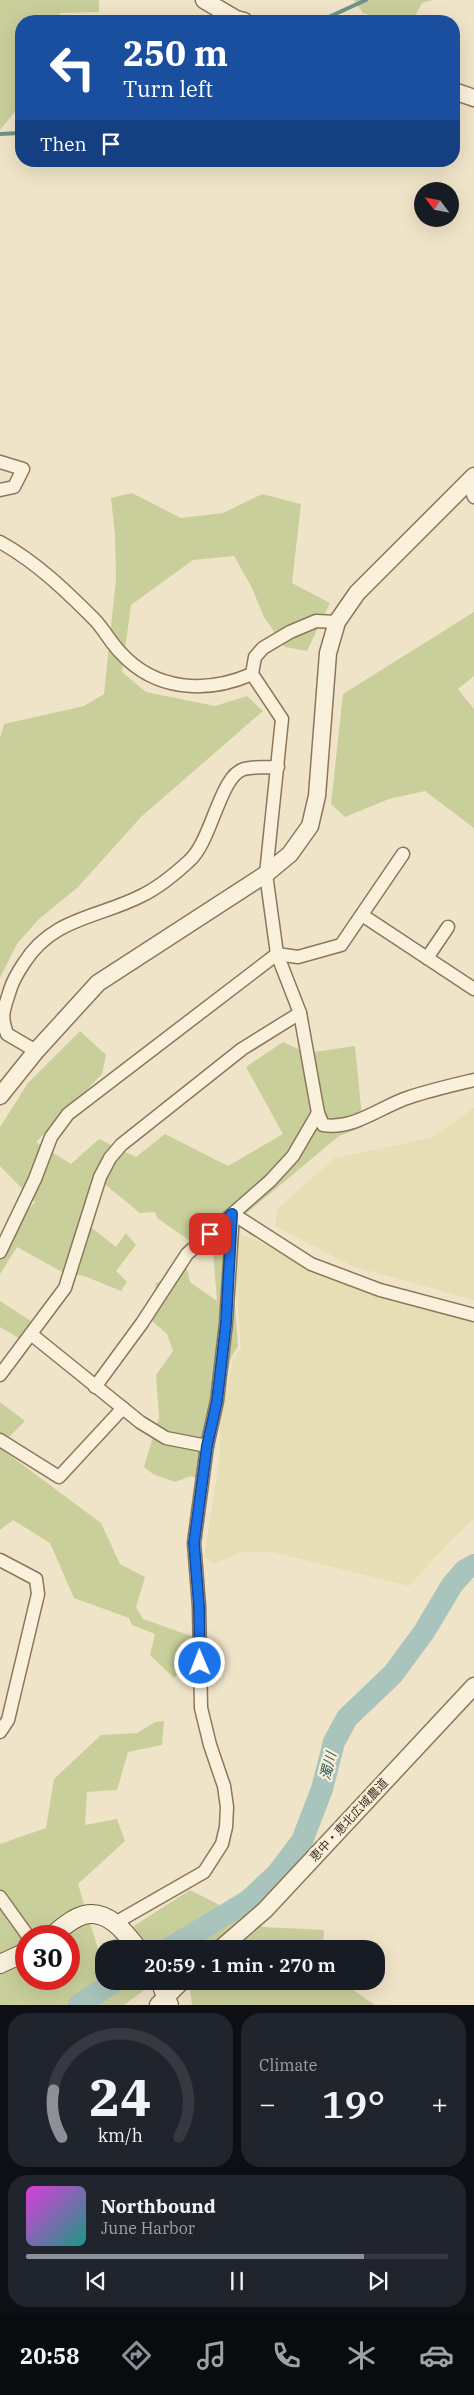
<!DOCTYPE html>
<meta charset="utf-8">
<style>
body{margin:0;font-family:"IBM Plex Serif","Noto Sans JP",serif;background:#20242c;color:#f1f3f6;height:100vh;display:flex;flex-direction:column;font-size:19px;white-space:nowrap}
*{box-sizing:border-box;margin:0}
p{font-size:16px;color:#9ea1a6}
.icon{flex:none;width:28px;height:28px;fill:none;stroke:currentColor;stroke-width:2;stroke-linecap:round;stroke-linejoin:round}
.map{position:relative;height:2005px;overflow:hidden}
.side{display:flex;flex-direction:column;gap:8px;padding:8px;background:#0d0f14;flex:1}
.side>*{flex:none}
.guide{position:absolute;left:15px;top:15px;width:445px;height:152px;border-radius:20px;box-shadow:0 5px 20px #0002;background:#1a4fa0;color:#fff;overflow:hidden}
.needle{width:32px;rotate:302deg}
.fabs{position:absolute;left:414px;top:182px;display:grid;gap:10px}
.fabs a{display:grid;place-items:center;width:45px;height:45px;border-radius:50%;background:#171b24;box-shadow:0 5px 20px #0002;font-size:25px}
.speed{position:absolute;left:15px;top:1925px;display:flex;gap:10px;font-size:25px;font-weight:700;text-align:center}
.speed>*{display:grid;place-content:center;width:65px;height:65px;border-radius:50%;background:#171b24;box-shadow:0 5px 20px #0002;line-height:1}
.speed .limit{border:8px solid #d22;background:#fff;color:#111}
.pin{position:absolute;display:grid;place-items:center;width:42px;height:42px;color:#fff;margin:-21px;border-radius:10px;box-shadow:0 2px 8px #0006}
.me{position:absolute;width:55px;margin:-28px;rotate:359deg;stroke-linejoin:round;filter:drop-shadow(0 0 4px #0008)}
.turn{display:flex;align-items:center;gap:18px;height:105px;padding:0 25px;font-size:22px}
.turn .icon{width:65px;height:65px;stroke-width:2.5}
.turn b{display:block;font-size:35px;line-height:42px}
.then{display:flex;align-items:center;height:48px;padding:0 25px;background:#0003;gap:10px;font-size:19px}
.big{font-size:38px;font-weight:600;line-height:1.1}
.side .widget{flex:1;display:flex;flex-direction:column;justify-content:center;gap:8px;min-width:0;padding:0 18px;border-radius:20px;background:#20242c}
.side .dial{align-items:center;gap:0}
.dial svg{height:130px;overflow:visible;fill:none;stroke:#363941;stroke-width:7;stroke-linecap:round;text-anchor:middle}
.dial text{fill:#f1f3f6;stroke:none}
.song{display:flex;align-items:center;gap:15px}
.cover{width:60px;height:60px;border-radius:8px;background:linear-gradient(135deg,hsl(300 70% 55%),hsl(170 70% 35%))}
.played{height:5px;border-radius:2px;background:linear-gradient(90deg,#8c9099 80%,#363941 80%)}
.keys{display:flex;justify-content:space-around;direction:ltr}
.heat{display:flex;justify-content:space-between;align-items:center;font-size:28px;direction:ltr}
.side .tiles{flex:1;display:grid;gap:8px;grid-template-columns:1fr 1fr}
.widget:last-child{grid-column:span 2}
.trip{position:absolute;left:95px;top:1940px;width:290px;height:50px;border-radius:20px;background:#171b24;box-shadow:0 5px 20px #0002;font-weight:600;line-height:50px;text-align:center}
.tabs{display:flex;height:80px;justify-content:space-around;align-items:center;background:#090b0e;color:#9ea1a6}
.tabs .icon{width:35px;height:35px}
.tabs .on{color:#8c9099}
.tabs b{font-size:22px;color:#f1f3f6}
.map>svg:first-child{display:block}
</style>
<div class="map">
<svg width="474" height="2005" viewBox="0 0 474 2005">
<rect width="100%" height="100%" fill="#f0e4c8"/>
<!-- farmland -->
<g fill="#e6deb5">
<path d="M474,1108v192l-122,-34 -77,-40 2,-17 58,-51 96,-20z"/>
<path d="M232,1231l162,63 80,25v200l-18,16 -47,51 -136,-34h-31l-28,12 -10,-7 16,-100v-35l13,-62 8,-12z"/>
</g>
<!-- green -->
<g fill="#c9cf9b" fill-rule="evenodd">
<path d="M0,0h99v12l-39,1 -2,8h-37v83l-21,26z"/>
<path d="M354,0h79l-11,3 -10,18h-24l-25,-8z"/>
<path d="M132,493l49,25 42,-5 39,-19 39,10 -9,79 38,20 -23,48 -22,-4 -21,-30 -13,-31 -17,-30 -41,4 -62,45 -9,67 24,20 69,14 32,-10 16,15 -122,106 -63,70 -40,33 -21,24 -17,34v-240l4,-14 80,-18 20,-12 12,-115 -1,-44 -4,-37z"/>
<path d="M474,612v64l-16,13 16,20v119l-49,-37 -36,8 -44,18 -14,-13 12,-110z"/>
<path d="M80,1031l26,24 -4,19 -66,68 35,22 28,-25 37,18 29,-23 63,32 55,-32 -37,-67 37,-25 24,11 48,-7 8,81 -24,9 -110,92 9,118 -7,12 -8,33 -20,40 9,30 -6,22 -15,-7 -16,6 -22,-8 -9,-7 15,-50 -3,-42 17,-24 -6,-17 -15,-13 4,-38 22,-7 7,-15 5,21 27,19 -6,-74 -9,1 -5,5 -1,11 -3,-1 -36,-25 -2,-6 -15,1 -44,-36 -14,43 34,27 10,-14 10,12 -20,26 11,11 -6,9 -37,-15 -20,-3 -47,-26 -17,27v-34l35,-38 -35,-36v-39l28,-44z"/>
<path d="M0,1301l34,22 -12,17 -22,-13z"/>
<path d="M0,1402l25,19 -25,25z"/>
<path d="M0,1448l101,75 19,41 25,13 -9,30 7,12 51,18 -4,24 -16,17 -24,-23 5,-21 -23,-9 -3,-7 -55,-20 -24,-55 -37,-23 -13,10z"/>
<path d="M164,1721l-2,24 -34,7 -11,38 -30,2 -2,33 32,-6 8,22 -47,43 20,65 92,-59 73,37 61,3 -1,19h-219v32h52l-32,24h-124v-161l46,-16 8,-49 47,-44 36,-2 18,-11zM26,1936h43v43h-43z"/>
<path d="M189,1981h151l35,24h-183z"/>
</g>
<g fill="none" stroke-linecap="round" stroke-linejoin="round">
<!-- stream -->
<g stroke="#6f938a" stroke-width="4">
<path d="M320,21l46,-21"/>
<path d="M0,134l21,-1"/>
</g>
<!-- river -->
<g stroke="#a9c4bc" stroke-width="22">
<path d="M168,1949l80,-48 29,-27 25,-33 20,-52 12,-47 13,-24 46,-44 31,-42 28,-47 13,-15 9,-5"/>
<path d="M79,2005l36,-24"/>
</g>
<defs>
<g id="minor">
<path d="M0,462l23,7 -9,18 -14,3"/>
<path d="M468,482l6,15"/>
<path d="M0,542c36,20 65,48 94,77 10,10 16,23 26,33 35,39 86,42 132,22"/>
<path d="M337,622l-21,-1 -26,11 -27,16 -8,9 -3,17 30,45 -16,155 11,80 23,59 18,100 5,12c32,5 58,-19 87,-28 21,-7 43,-12 64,-17"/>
<path d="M362,915l112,74"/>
<path d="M427,958l21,-31"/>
<path d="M36,1051l-29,-17c-7,-20 -3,-24 3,-44 3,-10 8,-18 14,-27 29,-46 75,-45 119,-68 16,-8 33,-22 46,-34 23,-20 31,-86 55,-92 10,-3 23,-1 34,-2"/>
<path d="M233,1214l78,50 69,26 94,25"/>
<path d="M0,1252l35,-73 16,-42 17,-23 209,-160 21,3 43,-12 62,-91"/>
<path d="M31,1334l109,88 26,16 41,8"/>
<path d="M0,1375l65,-87 35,-111 10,-19 11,-13 121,-96 58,-36"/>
<path d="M95,1387l47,-64 45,-69 83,-73 23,-25 25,-43"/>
<path d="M0,1440l59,37 64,-69"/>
<path d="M0,1560l36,19 2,15 -30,126 -8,12"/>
<path d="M0,1897l28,39"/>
<path d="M115,1923l89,-51 18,-28 4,-17 1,-20 -3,-21 -14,-41 -9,-37 -2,-102 -5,-63 13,-97 10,-45 9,-78 7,-109"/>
</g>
<g id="tertiary">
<path d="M204,0l32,19 8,2"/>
<path d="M454,91l20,7"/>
<path d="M0,1096l36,-45 62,-68 168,-109 24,-20 20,-28 7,-30 11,-143 9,-31 20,-29 117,-117"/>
<path d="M220,1949l45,-39 209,-224"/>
<path d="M158,2005l24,-24"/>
</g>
<g id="secondary">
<path d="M51,1936c10,-7 21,-18 33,-21 24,-6 42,18 54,34"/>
<path d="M0,1964l26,-12"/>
<path d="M160,1981l9,24"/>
</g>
</defs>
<!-- minor casing -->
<use href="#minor" stroke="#8d765c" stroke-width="15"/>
<!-- tertiary casing -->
<use href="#tertiary" stroke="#8d765c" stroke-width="19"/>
<!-- secondary casing -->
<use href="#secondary" stroke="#6f573f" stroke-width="20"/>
<!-- minor -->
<use href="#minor" stroke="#faf1dc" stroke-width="12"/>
<!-- tertiary -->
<use href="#tertiary" stroke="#faf1dc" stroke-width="16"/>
<!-- secondary -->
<use href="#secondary" stroke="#faf1dc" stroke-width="18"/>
</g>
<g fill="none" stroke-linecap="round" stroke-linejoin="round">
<defs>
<path id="route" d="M200,1663l-1,-57 -5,-63 13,-97 10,-45 9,-78 6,-109 -22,20"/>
</defs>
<!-- route casing -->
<use href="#route" stroke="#114b97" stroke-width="12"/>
<!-- route -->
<use href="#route" stroke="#1a73e8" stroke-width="9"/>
</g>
<g text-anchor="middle" stroke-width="4.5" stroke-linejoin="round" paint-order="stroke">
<!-- street labels -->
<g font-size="12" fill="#3d2e20" stroke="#f7eed8">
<text transform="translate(349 1820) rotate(-47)" y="4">恵中・恵北広域農道</text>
</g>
<!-- water labels -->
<g font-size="14" font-style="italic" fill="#2f5d5a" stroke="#f7eed8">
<text transform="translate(328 1766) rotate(-76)" y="5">濁川</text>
</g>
</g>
</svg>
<div class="fabs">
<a><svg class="needle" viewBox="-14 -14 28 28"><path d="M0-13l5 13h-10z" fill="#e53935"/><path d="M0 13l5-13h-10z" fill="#9ea1a6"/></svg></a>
</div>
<div class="speed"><div class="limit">30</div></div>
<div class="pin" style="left:210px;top:1234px;background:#d93025"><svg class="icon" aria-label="arrive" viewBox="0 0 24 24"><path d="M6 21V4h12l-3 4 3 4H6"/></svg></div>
<svg class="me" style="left:200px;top:1663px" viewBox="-20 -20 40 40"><circle r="17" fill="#1a73e8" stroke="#fff" stroke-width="3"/><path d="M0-11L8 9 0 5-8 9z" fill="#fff"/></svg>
<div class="trip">20:59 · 1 min · 270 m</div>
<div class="guide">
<div class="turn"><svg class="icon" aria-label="left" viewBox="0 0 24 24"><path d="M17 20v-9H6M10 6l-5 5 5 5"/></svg><div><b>250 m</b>Turn left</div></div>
<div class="then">Then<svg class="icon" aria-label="arrive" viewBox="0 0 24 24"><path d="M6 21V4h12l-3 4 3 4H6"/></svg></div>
</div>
</div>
<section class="side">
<div class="tiles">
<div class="widget dial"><svg viewBox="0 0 100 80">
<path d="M14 69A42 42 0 1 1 86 69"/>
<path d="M14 69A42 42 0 0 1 9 40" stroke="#8c9099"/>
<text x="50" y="56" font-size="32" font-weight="700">24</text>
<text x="50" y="72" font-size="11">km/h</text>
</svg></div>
<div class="widget"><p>Climate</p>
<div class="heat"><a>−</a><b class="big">19°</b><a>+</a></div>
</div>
<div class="widget">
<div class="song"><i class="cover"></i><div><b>Northbound</b><p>June Harbor</p></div></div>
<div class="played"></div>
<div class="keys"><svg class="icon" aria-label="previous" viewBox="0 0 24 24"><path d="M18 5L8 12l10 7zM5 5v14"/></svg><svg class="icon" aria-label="pause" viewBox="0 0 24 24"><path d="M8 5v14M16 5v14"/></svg><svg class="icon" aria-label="next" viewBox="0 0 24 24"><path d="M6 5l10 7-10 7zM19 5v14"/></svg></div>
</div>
</div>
</section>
<nav class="tabs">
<b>20:58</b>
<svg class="icon on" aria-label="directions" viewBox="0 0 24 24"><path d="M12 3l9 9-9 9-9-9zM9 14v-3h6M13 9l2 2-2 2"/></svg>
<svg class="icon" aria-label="music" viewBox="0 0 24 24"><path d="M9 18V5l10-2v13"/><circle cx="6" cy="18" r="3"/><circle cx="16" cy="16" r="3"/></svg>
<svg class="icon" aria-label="phone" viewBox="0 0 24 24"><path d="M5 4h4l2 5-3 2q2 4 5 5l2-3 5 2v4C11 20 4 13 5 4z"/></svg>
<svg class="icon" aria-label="climate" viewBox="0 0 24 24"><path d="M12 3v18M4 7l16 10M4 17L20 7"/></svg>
<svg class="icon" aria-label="car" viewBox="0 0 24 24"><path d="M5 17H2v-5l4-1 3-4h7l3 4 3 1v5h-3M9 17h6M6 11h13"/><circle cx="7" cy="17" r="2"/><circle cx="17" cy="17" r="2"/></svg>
</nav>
